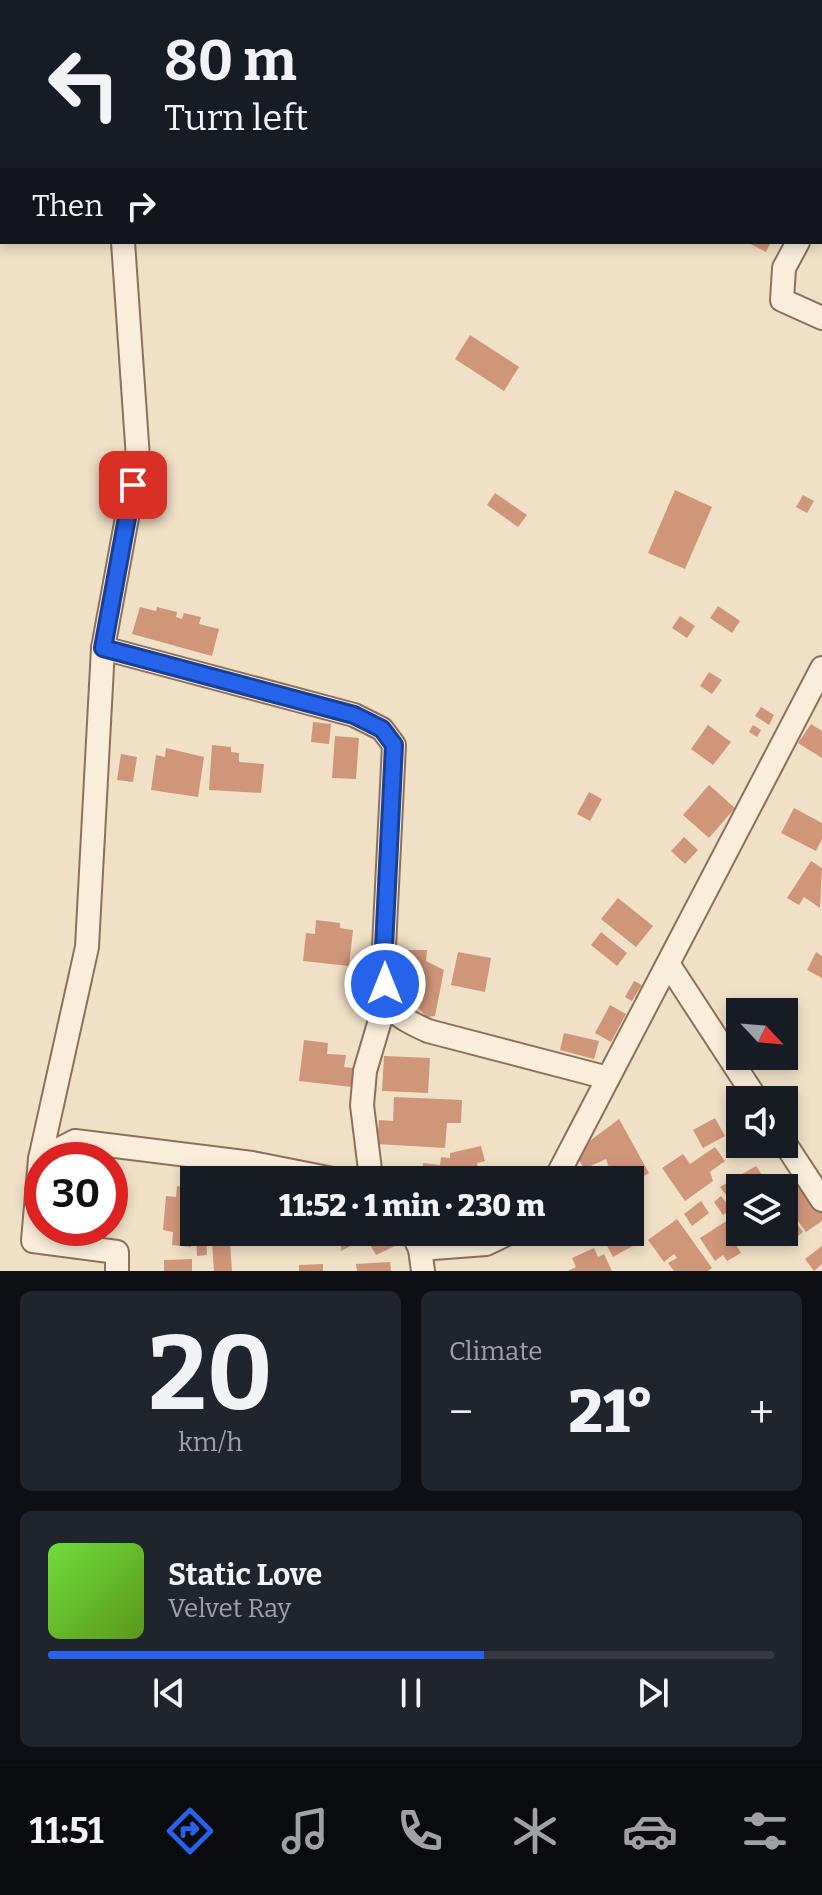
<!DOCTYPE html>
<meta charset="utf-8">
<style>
body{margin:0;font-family:Bitter,serif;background:#20242c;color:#f1f3f6;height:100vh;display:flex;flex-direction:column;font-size:30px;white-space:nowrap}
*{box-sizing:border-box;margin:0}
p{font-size:26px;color:#9ea1a6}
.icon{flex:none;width:44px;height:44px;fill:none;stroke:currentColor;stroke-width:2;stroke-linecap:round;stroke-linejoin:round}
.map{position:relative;height:1271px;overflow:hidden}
.details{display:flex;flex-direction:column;gap:20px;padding:20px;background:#0d0f14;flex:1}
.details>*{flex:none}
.hud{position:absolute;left:0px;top:0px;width:822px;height:244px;box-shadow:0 4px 12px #0003;background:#171b24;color:#f1f3f6;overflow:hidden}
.needle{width:52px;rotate:116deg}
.controls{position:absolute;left:726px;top:998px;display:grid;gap:16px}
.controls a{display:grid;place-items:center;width:72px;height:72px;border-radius:0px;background:#171b24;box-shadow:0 4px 12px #0003;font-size:40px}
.speed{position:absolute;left:24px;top:1142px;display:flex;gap:16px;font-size:40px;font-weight:700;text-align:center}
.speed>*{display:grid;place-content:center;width:104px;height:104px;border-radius:50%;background:#171b24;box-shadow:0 4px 12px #0003;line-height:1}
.speed .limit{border:12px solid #d22;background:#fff;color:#111}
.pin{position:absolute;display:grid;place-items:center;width:68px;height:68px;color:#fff;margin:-34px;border-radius:16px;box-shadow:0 4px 12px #0006}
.me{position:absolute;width:88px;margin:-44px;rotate:0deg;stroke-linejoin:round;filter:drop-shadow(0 0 6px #0008)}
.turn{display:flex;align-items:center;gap:28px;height:168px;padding:0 32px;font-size:36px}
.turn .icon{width:104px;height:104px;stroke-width:2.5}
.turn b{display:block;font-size:56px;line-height:68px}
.then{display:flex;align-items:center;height:76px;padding:0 32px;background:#0003;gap:16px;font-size:30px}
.big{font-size:60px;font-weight:800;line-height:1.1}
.details .tile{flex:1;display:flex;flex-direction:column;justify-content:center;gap:12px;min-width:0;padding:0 28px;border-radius:12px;background:#20242c}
.details .dial{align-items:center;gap:0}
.dial b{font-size:104px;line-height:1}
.song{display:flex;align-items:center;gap:24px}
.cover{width:96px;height:96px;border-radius:12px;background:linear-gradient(135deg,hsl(100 70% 55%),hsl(90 70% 35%))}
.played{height:8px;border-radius:4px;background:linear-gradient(90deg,#2563eb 60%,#363941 60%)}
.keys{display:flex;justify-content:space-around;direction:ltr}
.heat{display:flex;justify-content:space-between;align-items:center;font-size:44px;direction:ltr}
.details .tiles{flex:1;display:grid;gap:20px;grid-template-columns:1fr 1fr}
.tile:last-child{grid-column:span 2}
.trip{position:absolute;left:180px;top:1166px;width:464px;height:80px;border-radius:0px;background:#171b24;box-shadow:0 4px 12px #0003;font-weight:800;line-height:80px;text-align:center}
.menu{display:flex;height:128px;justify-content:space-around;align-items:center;background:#090b0e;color:#9ea1a6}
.menu .icon{width:56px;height:56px}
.menu .current{color:#2563eb}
.menu b{font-size:36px;color:#f1f3f6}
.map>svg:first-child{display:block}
</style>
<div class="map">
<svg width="822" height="1271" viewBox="0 0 822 1271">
<rect width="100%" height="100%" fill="#f0e0c6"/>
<!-- building -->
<g fill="#d0967a">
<path d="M747,242h24l-5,10z"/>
<path d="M470,335l49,32 -15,24 -49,-32z"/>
<path d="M675,490l37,17 -27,62 -37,-16z"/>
<path d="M495,493l32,22 -9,12 -31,-22z"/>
<path d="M803,495l11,6 -7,12 -11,-6z"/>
<path d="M718,606l22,15 -8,12 -22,-15z"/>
<path d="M140,607l16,4 1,-4 20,5 -1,5 6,2 2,-6 17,4 -2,7 20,5 -7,27 -80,-22z"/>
<path d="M680,616l15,10 -8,12 -15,-10z"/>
<path d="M709,672l13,8 -10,14 -12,-8z"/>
<path d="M761,707l13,8 -5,10 -14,-9z"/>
<path d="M313,722l18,2 -2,20 -18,-2z"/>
<path d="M811,724l11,7v27l-24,-15z"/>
<path d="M708,725l23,17 -18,23 -22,-16z"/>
<path d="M753,725l8,5 -4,7 -8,-5z"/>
<path d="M335,736l24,2 -3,41 -24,-1z"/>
<path d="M212,745l19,2v5l8,1v9l25,2 -3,29 -52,-3z"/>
<path d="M166,748l38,9 -6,40 -47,-7 5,-35 9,2z"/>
<path d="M121,754l16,3 -4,25 -16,-2z"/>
<path d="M709,785l26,23 -26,30 -26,-23z"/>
<path d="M589,792l13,7 -12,22 -13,-7z"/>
<path d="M794,808l28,15v16l-6,12 -35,-18z"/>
<path d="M684,837l14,13 -13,14 -14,-13z"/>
<path d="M811,861l11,7 -2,40 -16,-11 -5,8 -12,-7z"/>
<path d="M618,898l35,28 -17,21 -35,-28z"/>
<path d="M316,920l24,3v5l13,2 -4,36 -46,-5 3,-28 9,1z"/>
<path d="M601,932l26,21 -10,13 -26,-21z"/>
<path d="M405,950h22l-1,11 18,9 -9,46 -8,1 -11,-11 -24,-7 1,-32 9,2z"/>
<path d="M458,952l33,6 -6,34 -34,-7z"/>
<path d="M816,952l6,4v22l-15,-8z"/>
<path d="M634,981l8,4 -10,16 -7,-4z"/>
<path d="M610,1005l16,9 -15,28 -16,-9z"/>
<path d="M564,1033l35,8 -5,18 -34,-9z"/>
<path d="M304,1040l24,3 -1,11 19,1 -2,12 10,1 -2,19 -53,-6z"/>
<path d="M384,1056l46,2 -2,35 -46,-2z"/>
<path d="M394,1097l68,3 -1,23h-14l-2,25 -68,-4 2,-24 14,1z"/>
<path d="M715,1118l10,18 -22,12 -10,-18z"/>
<path d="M619,1119l30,54 -19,11v-4l-17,-2 -7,-19 -22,10 -9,-17z"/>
<path d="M481,1146l4,15 -8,2 2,11 -11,-1 -1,7h-36v-6h-9l1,-11 17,2 1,-8 9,1v-5z"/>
<path d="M715,1147l10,14 -15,11 3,9 -28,20 -23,-33 21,-14 7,10z"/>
<path d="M756,1166l15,22h-31v20l-3,1 -17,-22z"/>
<path d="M195,1170l21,2 -1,8h-21z"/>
<path d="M800,1174l22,30v17l-16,11 -22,-30v-14h-3z"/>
<path d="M177,1186l17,2v42l-3,17 -19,-2 1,-13 -10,-2 3,-34 10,1z"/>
<path d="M721,1196l10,13 -8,6 -9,-13z"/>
<path d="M701,1201l8,12 -17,13 -8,-12z"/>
<path d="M784,1206l19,26 -17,14 -4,-7 -5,3 -7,-10h14z"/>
<path d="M677,1219l35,49 -4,3h-34l-6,-8 9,-5 -3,-4 -10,8 -16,-22z"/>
<path d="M728,1220l13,19 -6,4 6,10 -14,8 -4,-6 -8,6 -15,-23z"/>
<path d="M340,1232h53l6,12 -23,11 -7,-12 -7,3 -4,-4 -17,9z"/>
<path d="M604,1232h28l6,11 -25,14 -12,-23z"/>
<path d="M206,1236l1,19 -10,1 -1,-19z"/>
<path d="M230,1243l2,28h-18l-2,-27z"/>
<path d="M822,1246v18l-8,7 -9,-12z"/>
<path d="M594,1248l4,9 6,-3 8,17h-44l8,-4 -4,-9z"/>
<path d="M192,1259v12h-28v-11z"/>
<path d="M390,1262l1,9h-34l-1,-7z"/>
<path d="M323,1264v7h-24v-6z"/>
</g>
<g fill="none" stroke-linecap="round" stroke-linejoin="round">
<defs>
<g id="minor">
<path d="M464,2l1,-2"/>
<path d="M820,202l2,-3"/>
<path d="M798,242l-14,26 -2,32 40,18"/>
<path d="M103,648l251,67 28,14 12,16 -11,222c4,42 6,46 45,64l180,47"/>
<path d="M669,965l88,135"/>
<path d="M784,1142l38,58"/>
<path d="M40,1159l47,-212 16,-299 35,-190 -15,-216"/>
<path d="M375,1180l-4,-2 -9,-73 3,-34 21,-71"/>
<path d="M555,1180l267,-512"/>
<path d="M412,1232l8,17 3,22"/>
<path d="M420,1249l66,-5 25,-12"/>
<path d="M117,1271v-19l-84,-11 7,-82 35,-18 177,22 86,17"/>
</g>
</defs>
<!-- minor casing -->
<use href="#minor" stroke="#8d705b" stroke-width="26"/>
<!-- minor -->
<use href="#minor" stroke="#faedda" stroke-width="22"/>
</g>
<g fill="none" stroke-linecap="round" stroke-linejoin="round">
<defs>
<path id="route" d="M133,485l-30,163 251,67 28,14 12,16 -11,222 2,17"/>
</defs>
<!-- route casing -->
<use href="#route" stroke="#184099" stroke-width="20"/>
<!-- route -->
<use href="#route" stroke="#2563eb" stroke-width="14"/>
</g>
</svg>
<div class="controls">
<a><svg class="needle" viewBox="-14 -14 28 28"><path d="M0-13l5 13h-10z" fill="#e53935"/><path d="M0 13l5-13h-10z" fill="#9ea1a6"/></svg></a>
<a><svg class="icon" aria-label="sound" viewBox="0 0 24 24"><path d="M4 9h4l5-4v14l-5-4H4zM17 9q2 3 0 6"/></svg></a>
<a><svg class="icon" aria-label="layers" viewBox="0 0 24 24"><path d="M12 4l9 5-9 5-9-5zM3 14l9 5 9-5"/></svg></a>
</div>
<div class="speed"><div class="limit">30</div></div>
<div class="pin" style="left:133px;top:485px;background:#d93025"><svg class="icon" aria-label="arrive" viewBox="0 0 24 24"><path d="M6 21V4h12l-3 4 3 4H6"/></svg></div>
<svg class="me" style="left:385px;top:984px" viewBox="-20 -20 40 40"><circle r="17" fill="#2563eb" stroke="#fff" stroke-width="3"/><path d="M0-11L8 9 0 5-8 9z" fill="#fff"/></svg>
<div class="trip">11:52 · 1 min · 230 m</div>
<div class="hud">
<div class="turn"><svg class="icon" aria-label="left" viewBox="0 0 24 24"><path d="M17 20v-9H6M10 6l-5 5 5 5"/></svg><div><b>80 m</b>Turn left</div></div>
<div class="then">Then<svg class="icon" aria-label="right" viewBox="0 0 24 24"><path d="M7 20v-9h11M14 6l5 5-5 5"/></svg></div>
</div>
</div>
<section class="details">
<div class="tiles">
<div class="tile dial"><b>20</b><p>km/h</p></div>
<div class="tile"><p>Climate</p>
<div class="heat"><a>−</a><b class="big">21°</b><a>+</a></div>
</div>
<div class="tile">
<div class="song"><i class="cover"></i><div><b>Static Love</b><p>Velvet Ray</p></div></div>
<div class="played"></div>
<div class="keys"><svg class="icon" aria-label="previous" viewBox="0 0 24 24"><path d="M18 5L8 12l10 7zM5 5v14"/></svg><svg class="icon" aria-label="pause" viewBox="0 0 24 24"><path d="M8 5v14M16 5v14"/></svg><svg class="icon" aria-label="next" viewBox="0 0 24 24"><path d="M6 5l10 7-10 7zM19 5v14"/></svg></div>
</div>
</div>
</section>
<nav class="menu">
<b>11:51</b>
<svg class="icon current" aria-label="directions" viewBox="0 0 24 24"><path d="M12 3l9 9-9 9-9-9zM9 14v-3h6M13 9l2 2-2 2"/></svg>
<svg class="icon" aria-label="music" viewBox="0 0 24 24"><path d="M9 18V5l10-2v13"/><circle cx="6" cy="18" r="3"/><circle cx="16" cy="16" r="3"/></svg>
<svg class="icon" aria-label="phone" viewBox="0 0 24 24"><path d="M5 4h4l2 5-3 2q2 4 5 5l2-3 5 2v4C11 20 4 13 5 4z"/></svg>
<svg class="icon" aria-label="climate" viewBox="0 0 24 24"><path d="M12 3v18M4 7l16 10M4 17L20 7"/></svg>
<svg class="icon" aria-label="car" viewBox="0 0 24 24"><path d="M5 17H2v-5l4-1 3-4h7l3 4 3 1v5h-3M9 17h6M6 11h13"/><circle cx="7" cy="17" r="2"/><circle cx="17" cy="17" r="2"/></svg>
<svg class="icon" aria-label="filters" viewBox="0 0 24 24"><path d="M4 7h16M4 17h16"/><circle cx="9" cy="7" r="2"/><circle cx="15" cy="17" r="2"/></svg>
</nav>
